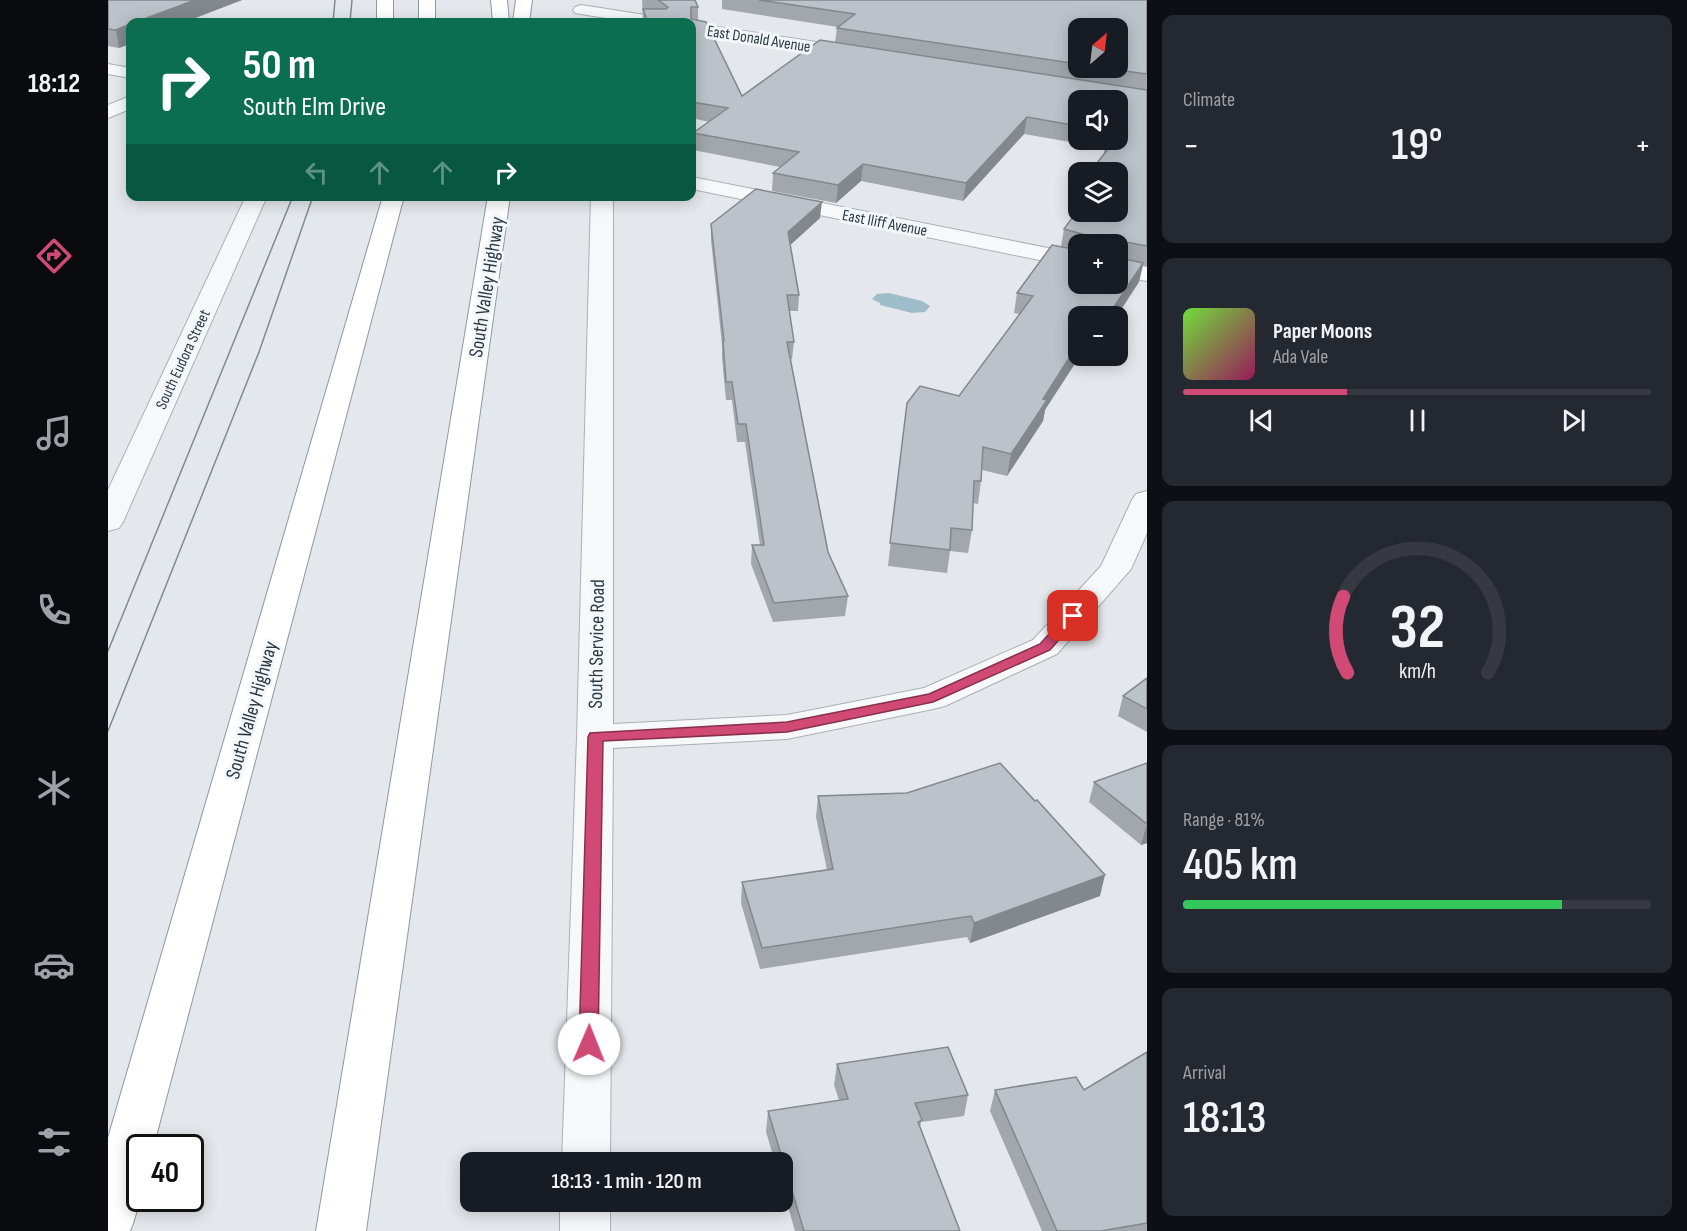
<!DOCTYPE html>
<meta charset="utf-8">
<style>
body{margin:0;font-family:"Sofia Sans Condensed",sans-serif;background:#242831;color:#f1f3f6;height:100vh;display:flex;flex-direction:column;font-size:22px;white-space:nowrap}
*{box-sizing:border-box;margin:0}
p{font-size:20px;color:#9ea1a6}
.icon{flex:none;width:33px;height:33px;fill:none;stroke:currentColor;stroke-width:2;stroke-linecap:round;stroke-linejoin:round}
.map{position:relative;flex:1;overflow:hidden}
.details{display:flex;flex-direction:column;gap:15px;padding:15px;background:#0d0f14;width:540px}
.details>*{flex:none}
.banner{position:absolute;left:18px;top:18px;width:570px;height:183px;border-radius:12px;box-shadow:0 3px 15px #0003;background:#0b6e4f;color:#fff;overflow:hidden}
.needle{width:39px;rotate:28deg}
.tools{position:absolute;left:960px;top:18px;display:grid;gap:12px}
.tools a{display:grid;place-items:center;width:60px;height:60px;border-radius:12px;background:#171b24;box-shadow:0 3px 15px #0003;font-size:30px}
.speed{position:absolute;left:18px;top:1134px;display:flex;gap:12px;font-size:30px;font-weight:700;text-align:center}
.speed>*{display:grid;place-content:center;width:78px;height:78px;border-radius:50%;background:#171b24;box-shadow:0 3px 15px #0003;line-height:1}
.speed .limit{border:3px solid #111;border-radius:9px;background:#fff;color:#111}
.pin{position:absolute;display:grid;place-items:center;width:51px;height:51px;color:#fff;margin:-26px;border-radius:12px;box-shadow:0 3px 9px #0006}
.me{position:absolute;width:66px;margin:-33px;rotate:1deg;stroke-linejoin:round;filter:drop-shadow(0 0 4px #0008)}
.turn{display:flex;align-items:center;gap:21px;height:126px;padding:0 18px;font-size:27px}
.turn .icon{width:78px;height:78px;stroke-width:2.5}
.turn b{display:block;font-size:42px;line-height:51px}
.lanes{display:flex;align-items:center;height:57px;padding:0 18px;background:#0003;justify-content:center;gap:30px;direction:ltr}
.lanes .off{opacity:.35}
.big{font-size:45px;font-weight:600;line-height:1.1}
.details .widget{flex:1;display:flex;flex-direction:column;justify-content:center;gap:9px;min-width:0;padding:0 21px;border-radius:12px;background:#242831}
.details .dial{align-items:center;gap:0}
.dial svg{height:156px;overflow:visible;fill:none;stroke:#363941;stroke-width:7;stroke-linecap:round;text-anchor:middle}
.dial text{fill:#f1f3f6;stroke:none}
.song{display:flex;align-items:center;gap:18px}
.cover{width:72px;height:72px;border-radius:9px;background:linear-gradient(135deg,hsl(100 70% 55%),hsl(330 70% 35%))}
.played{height:6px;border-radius:3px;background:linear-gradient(90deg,#d04a75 35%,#363941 35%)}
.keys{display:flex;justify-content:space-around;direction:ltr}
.heat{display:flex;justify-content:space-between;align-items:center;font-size:33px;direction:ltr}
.charge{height:9px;border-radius:4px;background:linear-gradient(90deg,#34c759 81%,#363941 0)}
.trip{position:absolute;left:352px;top:1152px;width:333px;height:60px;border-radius:12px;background:#171b24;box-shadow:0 3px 15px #0003;font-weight:600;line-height:60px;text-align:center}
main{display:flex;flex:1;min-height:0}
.tabs{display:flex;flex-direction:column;width:108px;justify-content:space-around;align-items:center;background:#090b0e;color:#9ea1a6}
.tabs .icon{width:42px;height:42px}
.tabs .current{color:#d04a75}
.tabs b{font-size:27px;color:#f1f3f6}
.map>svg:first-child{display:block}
</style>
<main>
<nav class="tabs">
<b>18:12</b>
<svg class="icon current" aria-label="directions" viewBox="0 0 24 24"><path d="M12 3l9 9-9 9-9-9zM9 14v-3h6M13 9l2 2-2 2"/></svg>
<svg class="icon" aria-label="music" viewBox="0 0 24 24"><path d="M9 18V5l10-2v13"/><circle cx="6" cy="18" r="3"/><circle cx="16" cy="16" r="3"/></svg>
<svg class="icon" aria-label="phone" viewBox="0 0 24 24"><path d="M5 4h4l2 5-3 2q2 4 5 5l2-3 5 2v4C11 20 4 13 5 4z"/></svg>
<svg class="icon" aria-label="climate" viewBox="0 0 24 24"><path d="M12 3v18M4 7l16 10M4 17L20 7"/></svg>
<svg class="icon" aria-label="car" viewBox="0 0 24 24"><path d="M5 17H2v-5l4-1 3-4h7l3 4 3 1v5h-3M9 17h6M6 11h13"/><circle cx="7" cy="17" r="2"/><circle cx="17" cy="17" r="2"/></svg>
<svg class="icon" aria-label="filters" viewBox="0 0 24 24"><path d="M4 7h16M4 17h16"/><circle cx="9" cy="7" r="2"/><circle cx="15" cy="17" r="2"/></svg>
</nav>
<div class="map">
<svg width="1039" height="1231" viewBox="0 0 1039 1231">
<rect width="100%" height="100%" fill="#e4e8ec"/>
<!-- water -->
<path fill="#9fbccb" d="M781,293l33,8 8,5 -5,6 -13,1 -32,-8v-2l-8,-4 5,-5z"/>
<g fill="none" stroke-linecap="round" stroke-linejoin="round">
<defs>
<g id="minor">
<path d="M473,5l77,12 8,5h-36l-55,-9 -2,-3 2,-3z"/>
<path d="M584,23l164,25 6,1 3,4 -3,4 -6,1 -164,-25z"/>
<path d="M0,64l22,4v10l-22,-4z"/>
<path d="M22,96v13l-22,9v-13z"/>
<path d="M584,177l386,77v14l-386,-79z"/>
<path d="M138,196h21l-144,326 -4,6 -11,3v-41z"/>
<path d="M483,196h22v528l174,-9 137,-27 109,-48 68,-74 31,-66 4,-6 11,-3v42l-16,36 -74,85 -112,52 -12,3 -146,30 -174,9 -3,414h-48l15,-425z"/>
<path d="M1010,262l29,5v14l-29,-5z"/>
<rect x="452" y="1202" width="50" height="29"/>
</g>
<g id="highway">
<rect x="269" y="0" width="16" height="22"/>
<rect x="311" y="0" width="16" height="22"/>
<path d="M383,0h16l2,22h-16z"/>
<path d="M408,0h16l-3,22h-16z"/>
<path d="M275,196h21l-251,952h-13c0,28 2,56 -10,83h-22v-93z"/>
<path d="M380,196h22l-144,1035h-50z"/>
</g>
</defs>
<!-- minor casing -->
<use href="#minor" stroke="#a9b0b6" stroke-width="2"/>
<!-- highway casing -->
<use href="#highway" stroke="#8b98a2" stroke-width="2"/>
<!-- minor -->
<use href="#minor" fill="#f7f8fa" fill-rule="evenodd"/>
<!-- highway -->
<use href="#highway" fill="#fff" fill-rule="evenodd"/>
<!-- tram -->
<g stroke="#7d8b95" stroke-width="1.5">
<path d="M225,22l2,-22"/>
<path d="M242,22l2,-22"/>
<path d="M0,651l185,-455"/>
<path d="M0,731l151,-379 54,-156"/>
</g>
</g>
<!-- wall -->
<g fill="#a1a7ad" fill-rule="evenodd">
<path d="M0,0h134l-123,48 -11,-2z"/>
<path d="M534,0h53l3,7v14l44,75 93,-54 2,-14 1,-1 -116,-18v-9h425v266h-4l-4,16 -61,34 -33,94 -2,11 -36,55 -25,-6 -1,11 -3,23 -5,-1 -1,27 -4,23 -18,-2 -3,22 -59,-7 19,-163 52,-7 61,-82 -6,-1 3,-20 44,-46 3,-18 54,-17 -13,-60h-1l1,-4 -81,-14 -61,67 -102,-20 -25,22 -64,-12 1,-18 7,-6 -87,-17v-17l16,-11 -17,-4v-96h-49zM970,28l40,40h-40zM970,100h40v40h-40zM970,244h40l-40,40z"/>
<path d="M712,218l-30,27 9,50 -1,16h-9l5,31 -2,17h-2l38,193 20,44 -3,20 -72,6 -22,-58 1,-19h8l-15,-103h-8l-5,-42h-6l-4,-42v-13l-11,-105v-16z"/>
<path d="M1039,678v54l-29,-16 5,-20z"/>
<path d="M1039,763v80l-6,2 -52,-43 5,-20z"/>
<path d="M710,796l282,100 -130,47 -3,-6 -207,32 -19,-66 1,-21 85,-12 -11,-53z"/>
<path d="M1039,1052v179h-105l-52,-120 5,-21h89z"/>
<path d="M729,1064l131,31 -4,21 -43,6 -1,6 40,103h-165l-12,-42v-27h-8l-9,-30 2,-21 71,-11 -5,-15z"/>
</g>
<!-- shaded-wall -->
<g fill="#83888d">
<path d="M87,0h47l-58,22h-48z"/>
<path d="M22,24v20l-11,4 -3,-18z"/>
<path d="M919,117l-3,17 -61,67 3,-18z"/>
<path d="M755,164l-2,17 -25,22 2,-18z"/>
<path d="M714,202l-2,16 -33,30 1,-16z"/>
<path d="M1035,263l-4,19 -22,34h-9z"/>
<path d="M970,344v12h2l-35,54 -2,11 -36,55 4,-22 32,-55z"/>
<path d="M1039,824v19l-6,2z"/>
<path d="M997,875l-5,21 -130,47 4,-20z"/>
</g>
<!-- building -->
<g fill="#bbc2c9" stroke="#83888d" stroke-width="1.5">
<path d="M0,0h87l-59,22h-6v2l-14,6 -8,-1z"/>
<path d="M550,0h37l3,7h-7v12l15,3 36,74 78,-56 327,50v156l-27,-5v17l23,5 -35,53h-30v28l-35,55 4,1 -36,54 -28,-7 -2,34h-7l-2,49 -21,-2 -1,22 -60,-7 17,-140 13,-17 39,10 74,-100 -16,-3 35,-48 26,5v34h40v-40h-35v-10l-19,-5 14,-19v2h40v-40h-28l25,-32h3v-40h-40v26l-51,-9 -61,66 -103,-19 -25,21 -65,-12 26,-21 -106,-19 35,-25 -36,-6v-80h-44l-5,-13h23l2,-2z"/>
<path d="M651,0h388v74l-44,-6h15v-40h-40v36l-241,-36 18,-14z"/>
<path d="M648,189l66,13 -34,30 11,63h-12l7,47h-7l41,210 20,44 -74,7 -22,-58h12l-18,-121h-8l-6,-42h-6l-3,-41h1l-13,-117z"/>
<path d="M1039,678v31l-24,-13z"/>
<path d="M892,763l35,38 2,-1 68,75 -131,48 -3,-7 -209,32 -20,-66 91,-13 -15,-73 89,-3z"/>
<path d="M1039,763v61l-53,-42z"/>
<path d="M840,1047l20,48 -53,8 7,17 -4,2 42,109h-156l-36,-120 80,-12 -11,-35z"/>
<path d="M1039,1052v171l-46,8h-44l-62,-141 81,-13 8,13z"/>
</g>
<!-- route -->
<path fill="#d04a75" stroke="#87304c" stroke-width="1.5" d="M965,612l7,4 -30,34 -117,52 -146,30 -184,9 -5,303 -3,6 -6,2 -7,-2 -3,-6 9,-307 2,-4 197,-11 142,-28 111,-50 28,-31z"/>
<g text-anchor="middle" stroke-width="6" stroke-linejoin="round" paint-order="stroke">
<!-- far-street labels -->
<g font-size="16" fill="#2b3944" stroke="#f4f7f9">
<text transform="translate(651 38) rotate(9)" y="6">East Donald Avenue</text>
<text transform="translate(777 222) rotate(11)" y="6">East Iliff Avenue</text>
<text transform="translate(74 359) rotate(-65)" y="6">South Eudora Street</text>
</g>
<!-- street labels -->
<g font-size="20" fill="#2b3944" stroke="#f4f7f9">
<text transform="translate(378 287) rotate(-81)" y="7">South Valley Highway</text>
<text transform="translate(488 644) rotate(-89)" y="7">South Service Road</text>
<text transform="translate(143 710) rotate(-74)" y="7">South Valley Highway</text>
</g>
</g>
</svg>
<div class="tools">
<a><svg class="needle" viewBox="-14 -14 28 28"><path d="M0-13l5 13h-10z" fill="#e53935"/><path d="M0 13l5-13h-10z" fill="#9ea1a6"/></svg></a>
<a><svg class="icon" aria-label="sound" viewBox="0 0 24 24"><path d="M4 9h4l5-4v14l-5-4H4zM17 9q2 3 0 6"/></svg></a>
<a><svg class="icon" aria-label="layers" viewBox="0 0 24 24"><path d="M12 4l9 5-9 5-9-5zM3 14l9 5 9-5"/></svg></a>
<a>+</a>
<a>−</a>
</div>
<div class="speed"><div class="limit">40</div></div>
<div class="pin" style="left:965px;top:616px;background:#d93025"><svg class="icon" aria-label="arrive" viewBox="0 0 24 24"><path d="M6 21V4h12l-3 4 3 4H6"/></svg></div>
<svg class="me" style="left:481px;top:1044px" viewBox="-20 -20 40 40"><circle r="19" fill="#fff"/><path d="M0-13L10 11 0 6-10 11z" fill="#d04a75"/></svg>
<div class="trip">18:13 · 1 min · 120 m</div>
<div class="banner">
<div class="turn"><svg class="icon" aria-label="right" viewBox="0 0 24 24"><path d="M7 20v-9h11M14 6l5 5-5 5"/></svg><div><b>50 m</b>South Elm Drive</div></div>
<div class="lanes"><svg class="icon off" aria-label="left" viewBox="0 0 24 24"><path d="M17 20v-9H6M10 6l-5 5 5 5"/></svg><svg class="icon off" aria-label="ahead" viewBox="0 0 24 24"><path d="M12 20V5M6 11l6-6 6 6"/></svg><svg class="icon off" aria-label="ahead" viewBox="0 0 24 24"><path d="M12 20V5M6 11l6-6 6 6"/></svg><svg class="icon" aria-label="right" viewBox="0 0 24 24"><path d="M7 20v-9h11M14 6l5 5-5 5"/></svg></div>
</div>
</div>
<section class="details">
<div class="widget"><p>Climate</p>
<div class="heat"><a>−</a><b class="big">19°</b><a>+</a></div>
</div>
<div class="widget">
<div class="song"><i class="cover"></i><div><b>Paper Moons</b><p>Ada Vale</p></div></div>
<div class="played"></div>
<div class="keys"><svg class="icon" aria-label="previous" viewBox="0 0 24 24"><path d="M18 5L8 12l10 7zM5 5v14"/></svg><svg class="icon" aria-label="pause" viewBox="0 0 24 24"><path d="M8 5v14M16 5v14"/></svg><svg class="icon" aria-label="next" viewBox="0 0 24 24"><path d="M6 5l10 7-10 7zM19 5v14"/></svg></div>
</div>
<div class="widget dial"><svg viewBox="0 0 100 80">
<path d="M14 69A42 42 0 1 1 86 69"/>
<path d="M14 69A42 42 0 0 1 12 30" stroke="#d04a75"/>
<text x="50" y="56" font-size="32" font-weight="700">32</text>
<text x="50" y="72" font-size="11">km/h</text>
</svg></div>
<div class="widget"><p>Range · 81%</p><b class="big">405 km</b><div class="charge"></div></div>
<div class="widget"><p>Arrival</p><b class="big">18:13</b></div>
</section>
</main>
